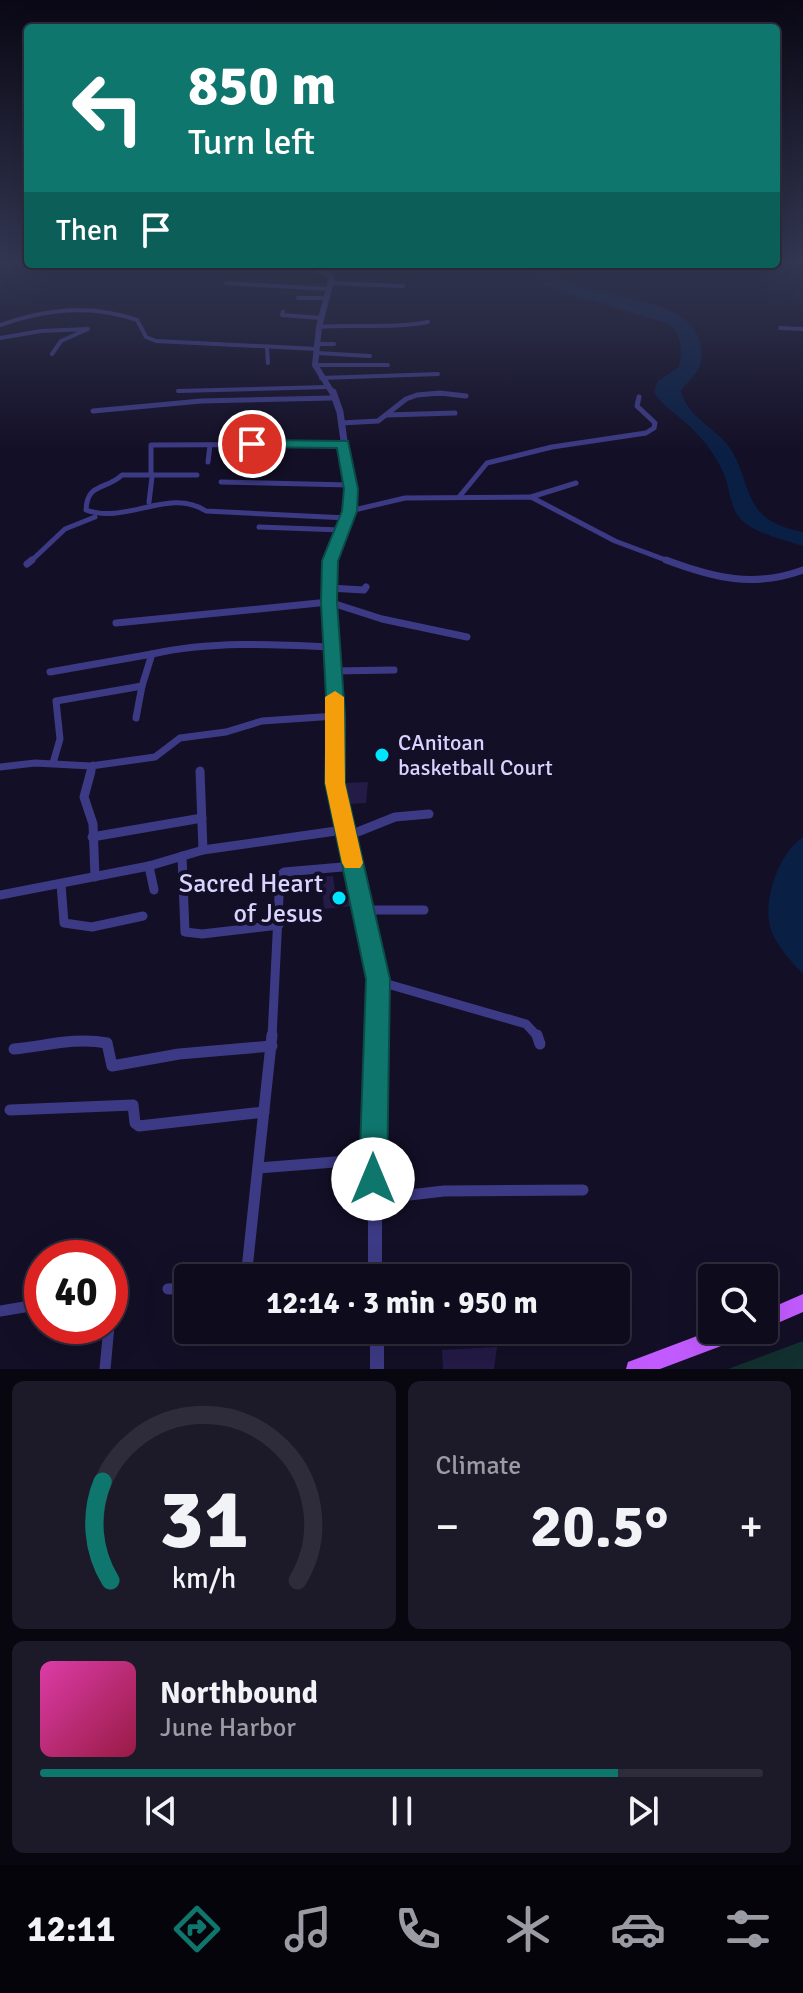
<!DOCTYPE html>
<meta charset="utf-8">
<style>
body{margin:0;font-family:Signika,sans-serif;background:#1c1929;color:#f1f3f6;height:100vh;display:flex;flex-direction:column;font-size:30px;white-space:nowrap}
*{box-sizing:border-box;margin:0}
p{font-size:26px;color:#9b9ba3}
.icon{flex:none;width:44px;height:44px;fill:none;stroke:currentColor;stroke-width:2;stroke-linecap:round;stroke-linejoin:round}
.map{position:relative;height:1369px;overflow:hidden}
.side{display:flex;flex-direction:column;gap:12px;padding:12px;background:#08060f;flex:1}
.side>*{flex:none}
.hud{position:absolute;left:24px;top:24px;width:756px;height:244px;border-radius:8px;box-shadow:0 8px 32px #0002,0 0 0 2px #2e2b3b;background:#0f766e;color:#fff;overflow:hidden}
.buttons{position:absolute;left:698px;top:1264px;display:grid;gap:16px}
.buttons a{display:grid;place-items:center;width:80px;height:80px;border-radius:8px;background:#0e0b1c;box-shadow:0 8px 32px #0002,0 0 0 2px #2e2b3b;font-size:40px}
.speed{position:absolute;left:24px;top:1240px;display:flex;gap:16px;font-size:40px;font-weight:700;text-align:center}
.speed>*{display:grid;place-content:center;width:104px;height:104px;border-radius:50%;background:#0e0b1c;box-shadow:0 8px 32px #0002,0 0 0 2px #2e2b3b;line-height:1}
.speed .limit{border:12px solid #d22;background:#fff;color:#111}
.pin{position:absolute;display:grid;place-items:center;width:68px;height:68px;color:#fff;margin:-34px;border:4px solid #fff;border-radius:50%;box-shadow:0 2px 8px #0007}
.me{position:absolute;width:88px;margin:-44px;rotate:0deg;stroke-linejoin:round;filter:drop-shadow(0 0 6px #0008)}
.turn{display:flex;align-items:center;gap:28px;height:168px;padding:0 32px;font-size:36px}
.turn .icon{width:104px;height:104px;stroke-width:2.5}
.turn b{display:block;font-size:56px;line-height:68px}
.then{display:flex;align-items:center;height:76px;padding:0 32px;background:#0003;gap:16px;font-size:30px}
.big{font-size:60px;font-weight:700;line-height:1.1}
.side .card{flex:1;display:flex;flex-direction:column;justify-content:center;gap:12px;min-width:0;padding:0 28px;border-radius:12px;background:#1c1929}
.side .dial{align-items:center;gap:0}
.dial svg{height:208px;overflow:visible;fill:none;stroke:#2e2b3b;stroke-width:7;stroke-linecap:round;text-anchor:middle}
.dial text{fill:#f1f3f6;stroke:none}
.song{display:flex;align-items:center;gap:24px}
.cover{width:96px;height:96px;border-radius:12px;background:linear-gradient(135deg,hsl(320 70% 55%),hsl(340 70% 35%))}
.played{height:8px;border-radius:4px;background:linear-gradient(90deg,#0f766e 80%,#2e2b3b 80%)}
.keys{display:flex;justify-content:space-around;direction:ltr}
.heat{display:flex;justify-content:space-between;align-items:center;font-size:44px;direction:ltr}
.side .tiles{flex:1;display:grid;gap:12px;grid-template-columns:1fr 1fr}
.card:last-child{grid-column:span 2}
.trip{position:absolute;left:174px;top:1264px;width:456px;height:80px;border-radius:8px;background:#0e0b1c;box-shadow:0 8px 32px #0002,0 0 0 2px #2e2b3b;font-weight:700;line-height:80px;text-align:center}
.menu{display:flex;height:128px;justify-content:space-around;align-items:center;background:#06040b;color:#9b9ba3}
.menu .icon{width:56px;height:56px}
.menu .on{color:#0f766e}
.menu b{font-size:36px;color:#f1f3f6}
.map>svg:first-child{display:block}
</style>
<div class="map">
<svg width="803" height="1369" viewBox="0 0 803 1369">
<rect width="100%" height="100%" fill="#130f26"/>
<!-- green -->
<path fill="#12302f" d="M803,1341v28h-75z"/>
<!-- water -->
<g fill="#0a1f44">
<path d="M531,264h29l-5,9c7,4 14,9 21,12 41,16 134,14 125,76 -2,13 -14,20 -20,30 7,27 34,36 49,57 14,20 16,52 33,67 11,10 26,14 40,17v14c-19,-6 -42,-11 -58,-23 -16,-12 -14,-34 -22,-51 -8,-19 -26,-41 -43,-54 -10,-9 -19,-14 -26,-26l4,-11 21,-14c4,-17 3,-30 -10,-43l-116,-35c-12,-7 -23,-10 -22,-25z"/>
<path d="M803,837v137c-12,-13 -32,-34 -34,-53 -4,-27 11,-69 34,-84z"/>
</g>
<!-- building -->
<g fill="#241b47">
<path d="M368,782l-2,21 -18,1 -4,-21z"/>
<path d="M333,876l2,15 15,-1 3,16 -29,3 -3,-32z"/>
<path d="M497,1347l-3,22h-51l-1,-19z"/>
</g>
<g fill="none" stroke-linecap="round" stroke-linejoin="round">
<!-- minor-far4 -->
<g stroke="#3d3a85" stroke-width="4">
<path d="M226,283l103,6"/>
<path d="M331,283l72,3"/>
<path d="M298,298h30"/>
<path d="M283,312l-1,3 40,3"/>
<path d="M0,325c46,-16 91,-21 137,-5l9,17 10,4 161,8"/>
<path d="M319,327c37,-3 73,2 109,-5"/>
<path d="M780,328l23,1"/>
<path d="M0,338l41,-7 47,-2 -27,12 -9,13"/>
<path d="M318,344h16"/>
<path d="M267,348l1,15"/>
<path d="M317,353l53,3"/>
<path d="M315,365h73"/>
<path d="M321,378l117,-4"/>
<path d="M178,391l149,-4"/>
<path d="M424,394h28"/>
</g>
<!-- minor-far3 -->
<g stroke="#3d3a85" stroke-width="5">
<path d="M93,411l108,-10 132,-3"/>
<path d="M386,415l69,-2"/>
<path d="M341,423l37,-2 28,-22 11,-4 23,-2 26,3"/>
<path d="M208,462l2,-17"/>
<path d="M268,465l7,-21"/>
<path d="M151,473v-28l192,-1"/>
<path d="M197,475h-75c-15,15 -35,7 -36,35 40,15 83,-23 120,1l141,7"/>
<path d="M221,482l128,3"/>
<path d="M459,497l28,-34 65,-16 94,-14 8,-5 1,-5 -18,-17 2,-9"/>
<path d="M531,497l45,-14"/>
<path d="M149,502l3,-25"/>
<path d="M350,511l55,-13 126,-1 84,44 56,21"/>
<path d="M259,527l82,3"/>
<path d="M30,562l35,-33 30,-12"/>
</g>
<!-- minor-far2 -->
<g stroke="#3d3a85" stroke-width="7">
<path d="M666,560c48,18 88,28 137,10"/>
<path d="M27,564l5,-4"/>
<path d="M329,588l35,2 2,-3"/>
<path d="M116,623l213,-21 53,17 85,18"/>
<path d="M333,671l61,-1"/>
<path d="M50,672l102,-18"/>
<path d="M136,718l6,-32"/>
<path d="M53,763l7,-24 -4,-38 86,-15 10,-32c57,-13 121,-10 179,-7"/>
<path d="M0,767l35,-4 56,3 64,-9 25,-19 46,-6 36,-11 74,-5"/>
<path d="M91,773l2,-8"/>
</g>
<!-- minor-far1 -->
<g stroke="#3d3a85" stroke-width="9">
<path d="M91,771l-7,26 9,27 2,53"/>
<path d="M200,771l3,79"/>
<path d="M92,837l110,-19"/>
<path d="M345,837l50,-20 34,-3"/>
<path d="M182,856l3,76 17,2 77,-9"/>
<path d="M149,866l5,24"/>
<path d="M61,884l3,39 28,4 51,-11"/>
<path d="M0,895l149,-29 54,-16 140,-20"/>
<path d="M363,910h61"/>
<path d="M377,981l149,43 12,13"/>
<path d="M272,1037l8,-161 4,-4 70,-6"/>
</g>
<!-- minor -->
<g stroke="#3d3a85" stroke-width="11">
<path d="M537,1035l3,9"/>
<path d="M14,1049c32,-3 61,-12 93,-6l5,23 67,-12 93,-8"/>
<path d="M10,1110l123,-5 2,18 4,3 125,-14"/>
<path d="M258,1168l115,-9"/>
<path d="M375,1199l69,-8 139,-1"/>
<path d="M246,1278l26,-243"/>
<path d="M168,1289l20,-1"/>
<path d="M110,1293v17"/>
<path d="M0,1311l42,-7"/>
<path d="M105,1369l4,-43"/>
</g>
<!-- tertiary-far4 -->
<path stroke="#3d3a85" stroke-width="6" d="M309,264l23,13 -13,50 -4,38 18,29"/>
<!-- tertiary-far3 -->
<path stroke="#3d3a85" stroke-width="7" d="M330,562l22,-63 -12,-87 -7,-20"/>
<!-- tertiary-far2 -->
<path stroke="#3d3a85" stroke-width="9" d="M330,560l5,213"/>
<!-- tertiary-far1 -->
<path stroke="#3d3a85" stroke-width="11" d="M335,771v12l43,196 -3,58"/>
<!-- tertiary -->
<g stroke="#3d3a85" stroke-width="14">
<path d="M375,1278v-243"/>
<path d="M377,1330v39"/>
</g>
<!-- primary -->
<g fill="#c25bff" fill-rule="evenodd">
<path d="M803,1294v18l-39,17v-18z"/>
<path d="M713,1330h34l-2,7 -85,32h-34l2,-7z"/>
</g>
</g>
<!-- sky -->
<linearGradient id="sky" x2="0" y2="1"><stop stop-color="#0a0815"/><stop offset="0.58" stop-color="#333752"/><stop offset="1" stop-color="#333752" stop-opacity="0"/></linearGradient>
<rect width="803" height="452" fill="url(#sky)"/>
<!-- route -->
<path fill="#0f766e" stroke="#0a4d48" stroke-width="2" d="M252,440l96,1 10,48 -1,22 -19,50 -1,41 8,114v67l45,196 -3,200 -4,10 -10,4 -10,-4 -4,-10 7,-200 -41,-196 2,-67 -6,-114 1,-41 20,-50 2,-22 -7,-41 -90,-1v-5z"/>
<!-- slow -->
<path fill="#f59e0b" d="M335,691l9,6 1,86 18,80 -3,5h-15l-3,-5 -17,-80v-86z"/>
<!-- markers -->
<g fill="#00e5ff" stroke="#130f26" stroke-width="3">
<circle cx="382" cy="755" r="8"/>
<circle cx="339" cy="898" r="8"/>
</g>
<g text-anchor="middle" stroke-width="8" stroke-linejoin="round" paint-order="stroke">
<!-- poi labels -->
<g font-size="22" fill="#d9d4ff" stroke="#130f26" text-anchor="start">
<text x="398" y="750">CAnitoan<tspan x="398" dy="25">basketball Court</tspan></text>
</g>
<!-- near-poi labels -->
<g font-size="26" fill="#d9d4ff" stroke="#130f26" text-anchor="end">
<text x="323" y="892">Sacred Heart<tspan x="323" dy="30">of Jesus</tspan></text>
</g>
</g>
</svg>
<div class="buttons">
<a><svg class="icon" aria-label="search" viewBox="0 0 24 24"><circle cx="10" cy="10" r="6"/><path d="M15 15l6 6"/></svg></a>
</div>
<div class="speed"><div class="limit">40</div></div>
<div class="pin" style="left:252px;top:444px;background:#d93025"><svg class="icon" aria-label="arrive" viewBox="0 0 24 24"><path d="M6 21V4h12l-3 4 3 4H6"/></svg></div>
<svg class="me" style="left:373px;top:1179px" viewBox="-20 -20 40 40"><circle r="19" fill="#fff"/><path d="M0-13L10 11 0 6-10 11z" fill="#0f766e"/></svg>
<div class="trip">12:14 · 3 min · 950 m</div>
<div class="hud">
<div class="turn"><svg class="icon" aria-label="left" viewBox="0 0 24 24"><path d="M17 20v-9H6M10 6l-5 5 5 5"/></svg><div><b>850 m</b>Turn left</div></div>
<div class="then">Then<svg class="icon" aria-label="arrive" viewBox="0 0 24 24"><path d="M6 21V4h12l-3 4 3 4H6"/></svg></div>
</div>
</div>
<section class="side">
<div class="tiles">
<div class="card dial"><svg viewBox="0 0 100 80">
<path d="M14 69A42 42 0 1 1 86 69"/>
<path d="M14 69A42 42 0 0 1 11 31" stroke="#0f766e"/>
<text x="50" y="56" font-size="32" font-weight="700">31</text>
<text x="50" y="72" font-size="11">km/h</text>
</svg></div>
<div class="card"><p>Climate</p>
<div class="heat"><a>−</a><b class="big">20.5°</b><a>+</a></div>
</div>
<div class="card">
<div class="song"><i class="cover"></i><div><b>Northbound</b><p>June Harbor</p></div></div>
<div class="played"></div>
<div class="keys"><svg class="icon" aria-label="previous" viewBox="0 0 24 24"><path d="M18 5L8 12l10 7zM5 5v14"/></svg><svg class="icon" aria-label="pause" viewBox="0 0 24 24"><path d="M8 5v14M16 5v14"/></svg><svg class="icon" aria-label="next" viewBox="0 0 24 24"><path d="M6 5l10 7-10 7zM19 5v14"/></svg></div>
</div>
</div>
</section>
<nav class="menu">
<b>12:11</b>
<svg class="icon on" aria-label="directions" viewBox="0 0 24 24"><path d="M12 3l9 9-9 9-9-9zM9 14v-3h6M13 9l2 2-2 2"/></svg>
<svg class="icon" aria-label="music" viewBox="0 0 24 24"><path d="M9 18V5l10-2v13"/><circle cx="6" cy="18" r="3"/><circle cx="16" cy="16" r="3"/></svg>
<svg class="icon" aria-label="phone" viewBox="0 0 24 24"><path d="M5 4h4l2 5-3 2q2 4 5 5l2-3 5 2v4C11 20 4 13 5 4z"/></svg>
<svg class="icon" aria-label="climate" viewBox="0 0 24 24"><path d="M12 3v18M4 7l16 10M4 17L20 7"/></svg>
<svg class="icon" aria-label="car" viewBox="0 0 24 24"><path d="M5 17H2v-5l4-1 3-4h7l3 4 3 1v5h-3M9 17h6M6 11h13"/><circle cx="7" cy="17" r="2"/><circle cx="17" cy="17" r="2"/></svg>
<svg class="icon" aria-label="filters" viewBox="0 0 24 24"><path d="M4 7h16M4 17h16"/><circle cx="9" cy="7" r="2"/><circle cx="15" cy="17" r="2"/></svg>
</nav>
